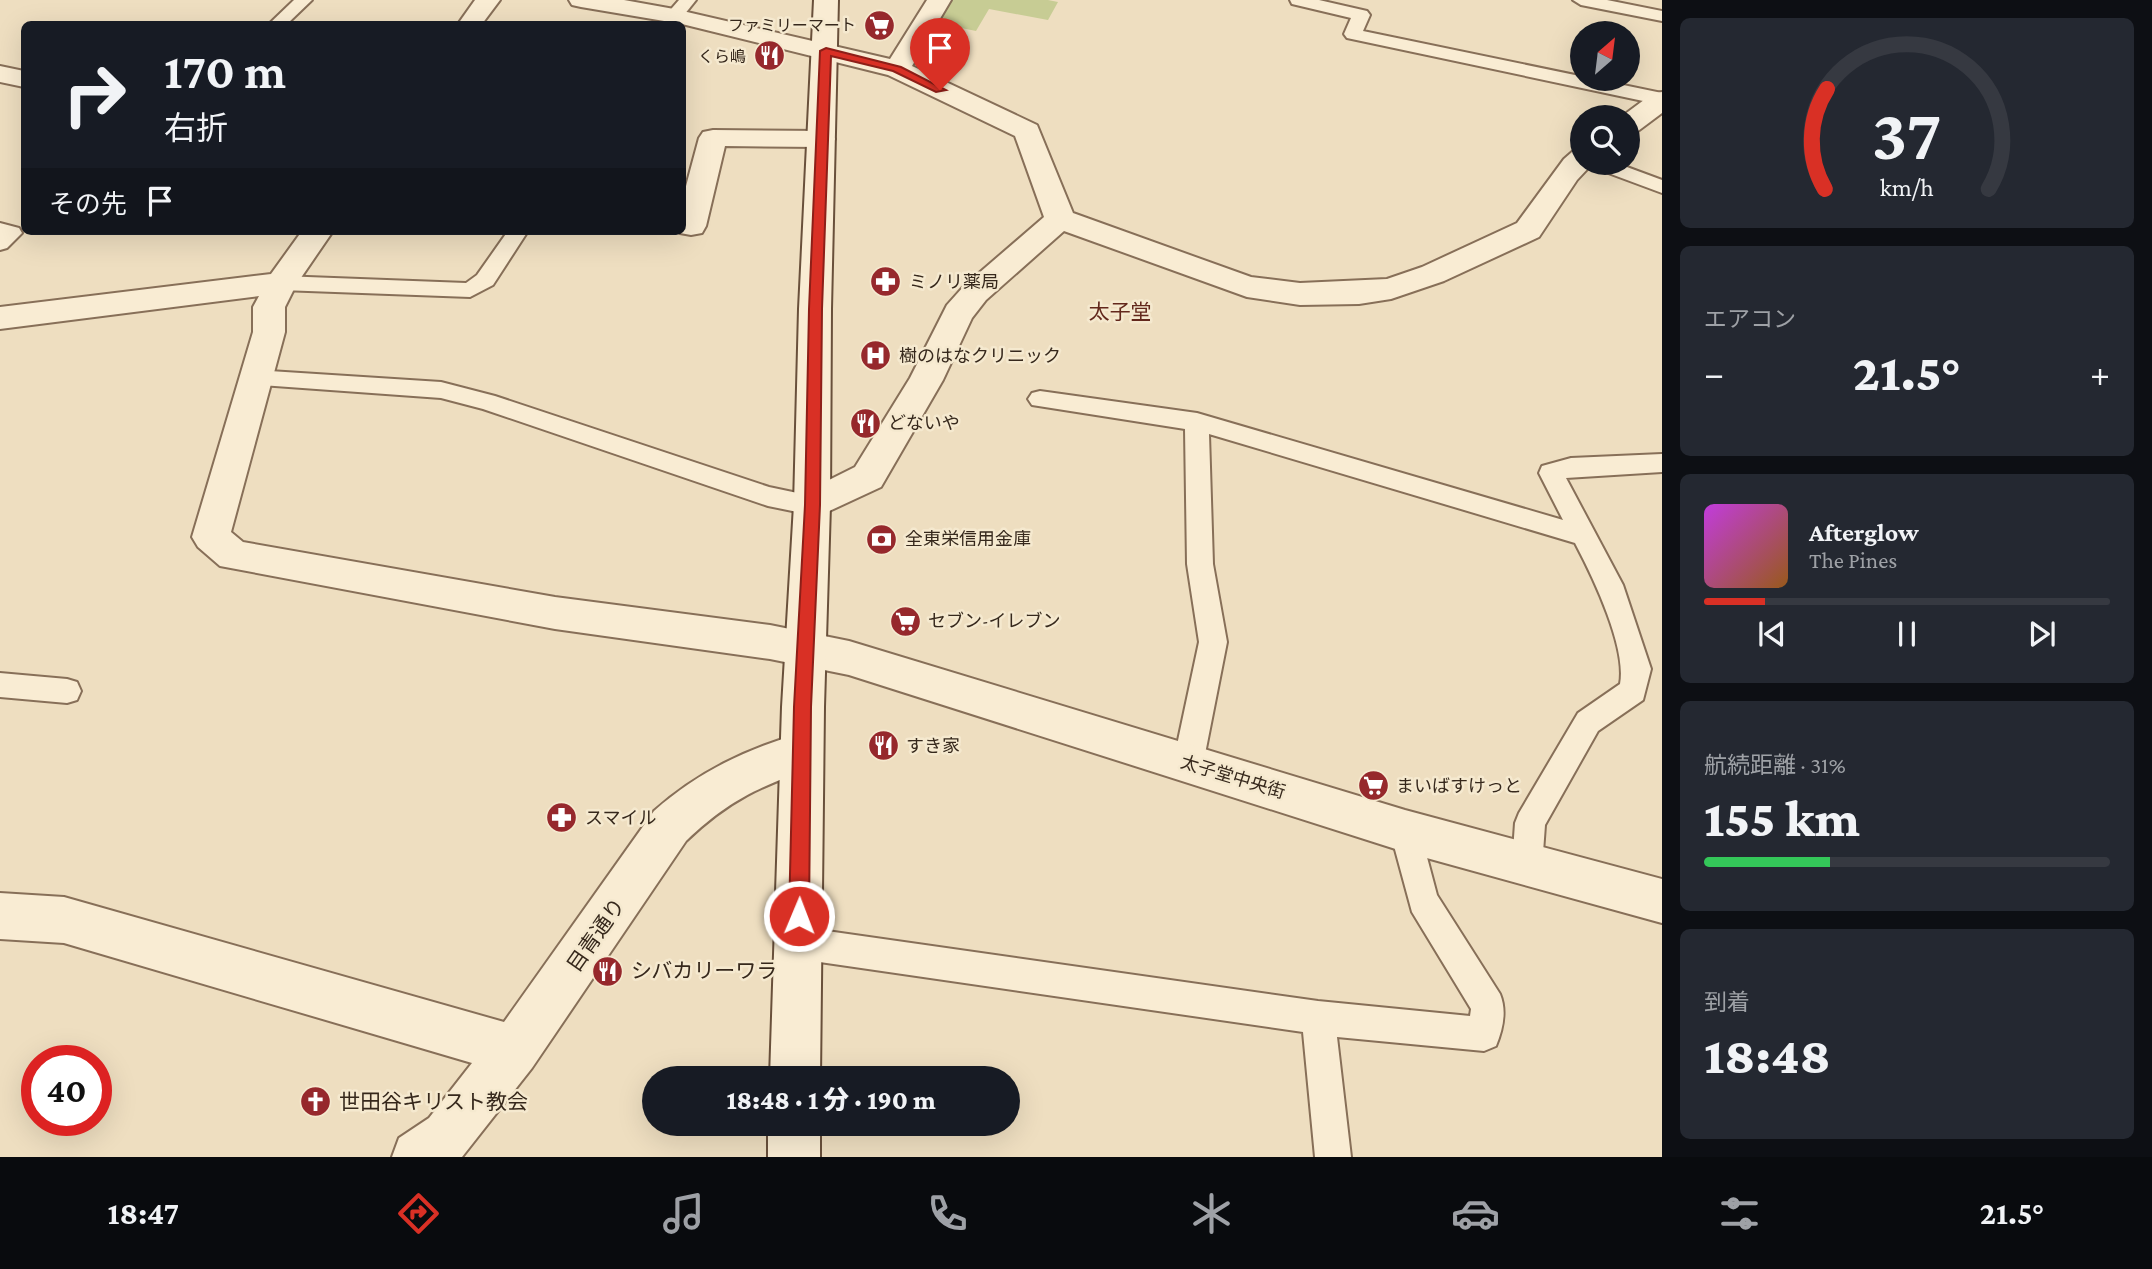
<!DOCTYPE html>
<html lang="ja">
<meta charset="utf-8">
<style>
body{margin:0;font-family:"Crimson Pro","Noto Sans JP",serif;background:#242831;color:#f1f3f6;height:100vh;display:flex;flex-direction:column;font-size:26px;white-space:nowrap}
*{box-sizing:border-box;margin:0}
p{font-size:23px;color:#9ea1a6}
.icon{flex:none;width:38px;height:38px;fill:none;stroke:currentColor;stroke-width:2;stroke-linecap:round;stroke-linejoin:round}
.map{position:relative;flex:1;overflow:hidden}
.details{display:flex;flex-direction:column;gap:18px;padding:18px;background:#0d0f14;width:490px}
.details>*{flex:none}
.hud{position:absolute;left:21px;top:21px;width:665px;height:214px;border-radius:10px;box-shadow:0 7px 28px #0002;background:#171b24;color:#f1f3f6;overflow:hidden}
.needle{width:46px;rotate:28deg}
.controls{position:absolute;left:1570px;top:21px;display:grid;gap:14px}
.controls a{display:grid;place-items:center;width:70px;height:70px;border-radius:50%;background:#171b24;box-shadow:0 7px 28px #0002;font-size:35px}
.speed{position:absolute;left:21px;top:1045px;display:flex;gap:14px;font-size:35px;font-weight:700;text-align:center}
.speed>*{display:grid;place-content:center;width:91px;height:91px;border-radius:50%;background:#171b24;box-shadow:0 7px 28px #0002;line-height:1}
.speed .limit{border:10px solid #d22;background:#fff;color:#111}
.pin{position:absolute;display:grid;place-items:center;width:60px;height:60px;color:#fff;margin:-72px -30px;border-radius:50% 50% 50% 0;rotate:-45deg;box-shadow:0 0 7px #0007}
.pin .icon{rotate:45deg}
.me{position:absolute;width:77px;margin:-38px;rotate:1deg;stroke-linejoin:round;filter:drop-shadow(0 0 5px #0008)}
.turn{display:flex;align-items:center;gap:24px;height:147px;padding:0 28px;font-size:32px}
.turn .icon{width:91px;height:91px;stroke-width:2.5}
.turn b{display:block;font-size:49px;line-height:60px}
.then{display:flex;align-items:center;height:66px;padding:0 28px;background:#0003;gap:14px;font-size:26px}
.big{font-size:52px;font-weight:800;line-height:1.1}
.details .tile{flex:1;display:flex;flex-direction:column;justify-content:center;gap:10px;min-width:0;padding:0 24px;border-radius:10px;background:#242831}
.details .dial{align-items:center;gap:0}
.dial svg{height:182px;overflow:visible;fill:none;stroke:#363941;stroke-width:7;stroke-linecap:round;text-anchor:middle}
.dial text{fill:#f1f3f6;stroke:none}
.song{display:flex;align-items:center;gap:21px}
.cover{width:84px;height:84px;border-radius:10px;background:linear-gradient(135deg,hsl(290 70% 55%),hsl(30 70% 35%))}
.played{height:7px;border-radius:4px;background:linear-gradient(90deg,#d93025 15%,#363941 15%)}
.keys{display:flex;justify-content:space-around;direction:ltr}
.heat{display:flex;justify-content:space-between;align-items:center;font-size:38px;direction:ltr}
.charge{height:10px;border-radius:5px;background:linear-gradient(90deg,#34c759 31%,#363941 0)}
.trip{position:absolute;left:642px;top:1066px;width:378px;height:70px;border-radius:35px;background:#171b24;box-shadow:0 7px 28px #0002;font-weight:800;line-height:70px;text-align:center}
.menu{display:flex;height:112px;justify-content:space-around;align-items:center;background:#090b0e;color:#9ea1a6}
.menu .icon{width:49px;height:49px}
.menu .on{color:#d93025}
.menu b{font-size:32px;color:#f1f3f6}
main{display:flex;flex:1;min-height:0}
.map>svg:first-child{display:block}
</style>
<main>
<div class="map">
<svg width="1662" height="1157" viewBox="0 0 1662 1157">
<rect width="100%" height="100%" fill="#eedec0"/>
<!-- green -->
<path fill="#c7cc94" d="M951,0h97l10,2 -10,18 -59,-11 -13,22 -39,-8z"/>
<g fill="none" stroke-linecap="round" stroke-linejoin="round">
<defs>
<g id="lane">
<path d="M294,0h18l-25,24h-18z"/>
<path d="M679,0h17l-16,20h-12l-3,-4z"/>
<path d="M1290,0h29l48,11 3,4 -7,16 299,62v12l-315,-67 -3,-4 7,-16 -59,-14z"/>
<path d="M1573,0h34l55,11v10l-81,-16z"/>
<path d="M1589,163h27l46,17v13l-70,-26z"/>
<path d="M0,223l19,5 3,5 -15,15 -7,2z"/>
<path d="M508,231h20l-35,54 -23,12 -189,-7 -8,-2 -3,-5 3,-5 8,-2 185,7 11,-8z"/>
<path d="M254,370l187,12 54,14 274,91 52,11 4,7 -4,7 -9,3 -44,-9 -285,-97 -42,-11 -195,-14 -3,-6 3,-6z"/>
<path d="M1040,391l157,22 366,107 -24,-47 3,-7 29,-8 91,-4v18l-96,6 57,107 28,84 -8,31 -45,31 -53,94 -3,41 -4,10 -11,5 -11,-5 -4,-10 3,-43 4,-10 59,-100 42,-29c7,-36 -27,-107 -45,-141l-366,-109 4,130 14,78 -24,122 -5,9 -10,4 -10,-4 -5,-9 26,-122 -12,-78 -2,-135 -153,-24 -4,-6 4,-6z"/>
<path d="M0,673l67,6 10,3 4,9 -4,9 -10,3 -67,-6z"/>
<path d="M1405,817l11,4 4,10 17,64 63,99c7,17 3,35 -4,52l-12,5 -147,-14 14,120h-36l-12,-125 -504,-73 -11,-5 -5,-11 5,-11 11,-5 519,74 152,15 1,-7 -59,-97 -22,-81 4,-10z"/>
</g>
<g id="street">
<path d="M475,0h25l-18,24h-24z"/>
<path d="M569,0h55l50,9 216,50 37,-59h24l-39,66 125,59 36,88 178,64 49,6 87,-4 35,-12 95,-44 47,-64 8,-7 10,-3v14h11l-16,17 -38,57 -95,44 -53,18 -32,5 -59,1 -53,-8 -183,-66 -78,69 -14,18 -29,62 -62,107 -69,32 -13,-4 -5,-10 5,-10 56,-28 55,-89 37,-73 17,-19 80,-69 -29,-81 -127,-61 -206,-51 -101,-17 -9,-2z"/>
<path d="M0,66l24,5v16l-24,-5z"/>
<path d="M1662,92v21l-24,18 -10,2v-16h-7l31,-23z"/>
<path d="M713,130l108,1 10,2 4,6 -4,6 -10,2 -96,-1 -19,80 -4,7 -11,2 -11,-2 2,-32 17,-63 4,-6z"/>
<path d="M302,231h31l-37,54 -11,22v25l-54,200 12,10 312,55 215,28 79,16 556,169 257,69v44l-257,-71 -556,-177 -79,-16 -215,-30 -335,-63 -22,-19 -6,-10 61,-205v-25l6,-11 -259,33v-22l271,-33z"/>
<path d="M802,733l15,5 6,14 -6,14c-56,20 -87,33 -131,75l-154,227 -70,89h-70l7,-19 30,-20 43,-55 -408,-120 -64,-4v-46l64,4 440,125 150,-211c44,-39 92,-62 148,-78z"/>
</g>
<g id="secondary">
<path d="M814,0h24l-7,309 -1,196 -6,202 -4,371h-50l12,-371 12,-202 5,-196z"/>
<rect x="768" y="1124" width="52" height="33"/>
</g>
</defs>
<!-- lane casing -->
<use href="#lane" stroke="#876f58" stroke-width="4"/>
<!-- street casing -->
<use href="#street" stroke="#876f58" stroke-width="4"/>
<!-- secondary casing -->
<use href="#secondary" stroke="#69503b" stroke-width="4"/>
<!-- lane -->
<use href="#lane" fill="#f9ecd3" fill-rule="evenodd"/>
<!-- street -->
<use href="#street" fill="#f9ecd3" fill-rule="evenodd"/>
<!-- secondary -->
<use href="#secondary" fill="#f9ecd3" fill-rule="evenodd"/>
</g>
<!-- route -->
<path fill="#d93025" stroke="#8d1f18" stroke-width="2" d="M826,48l75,19 45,23 -10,2 -43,-21 -62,-15 -9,253 -2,196 -9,202 -2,209 -3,6 -7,3 -7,-3 -3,-6 5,-209 11,-202 4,-196 11,-258z"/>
<!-- icons -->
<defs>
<symbol id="supermarket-disc" viewBox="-11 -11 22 22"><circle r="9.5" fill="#96282c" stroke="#f5e9cf"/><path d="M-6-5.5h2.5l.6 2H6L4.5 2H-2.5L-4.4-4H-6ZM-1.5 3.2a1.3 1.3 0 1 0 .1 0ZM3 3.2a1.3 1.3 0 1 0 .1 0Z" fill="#fff"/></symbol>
<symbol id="restaurant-disc" viewBox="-11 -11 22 22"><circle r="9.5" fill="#96282c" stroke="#f5e9cf"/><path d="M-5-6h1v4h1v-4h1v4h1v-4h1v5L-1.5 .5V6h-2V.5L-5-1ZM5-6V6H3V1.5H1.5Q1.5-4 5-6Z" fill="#fff"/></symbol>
<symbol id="pharmacy-disc" viewBox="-11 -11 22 22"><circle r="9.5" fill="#96282c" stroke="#f5e9cf"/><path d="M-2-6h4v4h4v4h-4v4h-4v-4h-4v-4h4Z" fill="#fff"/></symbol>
<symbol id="hospital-disc" viewBox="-11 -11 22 22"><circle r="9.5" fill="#96282c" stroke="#f5e9cf"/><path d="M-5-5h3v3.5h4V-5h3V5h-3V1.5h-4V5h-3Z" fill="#fff"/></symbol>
<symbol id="bank-disc" viewBox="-11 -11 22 22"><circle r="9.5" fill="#96282c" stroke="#f5e9cf"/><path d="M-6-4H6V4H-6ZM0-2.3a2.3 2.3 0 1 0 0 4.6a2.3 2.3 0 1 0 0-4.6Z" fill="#fff"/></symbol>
<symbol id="church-disc" viewBox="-11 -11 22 22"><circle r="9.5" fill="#96282c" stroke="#f5e9cf"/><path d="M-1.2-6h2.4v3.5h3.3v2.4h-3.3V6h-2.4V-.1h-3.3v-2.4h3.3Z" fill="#fff"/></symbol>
</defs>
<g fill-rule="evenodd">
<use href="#supermarket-disc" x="862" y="8" width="35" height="35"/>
<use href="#restaurant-disc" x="752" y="38" width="35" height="35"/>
<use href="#pharmacy-disc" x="868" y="264" width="35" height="35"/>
<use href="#hospital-disc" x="858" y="338" width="35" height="35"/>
<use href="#restaurant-disc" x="848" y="406" width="35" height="35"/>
<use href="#bank-disc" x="864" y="522" width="35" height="35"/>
<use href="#supermarket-disc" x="888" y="604" width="35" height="35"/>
<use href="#restaurant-disc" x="866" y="728" width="35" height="35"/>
<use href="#supermarket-disc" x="1356" y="768" width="35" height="35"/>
<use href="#pharmacy-disc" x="544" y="800" width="35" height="35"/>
<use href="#restaurant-disc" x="590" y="954" width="35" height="35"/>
<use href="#church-disc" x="298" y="1084" width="35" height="35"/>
</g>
<g text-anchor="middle" stroke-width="5" stroke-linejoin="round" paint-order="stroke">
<!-- far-poi labels -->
<g font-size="16" fill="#36281c" stroke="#f5e9cf" text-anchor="end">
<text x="856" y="31">ファミリーマート</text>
<text x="746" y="62">くら嶋</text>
</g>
<!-- poi labels -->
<g font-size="18" fill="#36281c" stroke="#f5e9cf" text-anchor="start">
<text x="909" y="288">ミノリ薬局</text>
<text x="899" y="362">樹のはなクリニック</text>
<text x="888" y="429">どないや</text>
<text x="905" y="545">全東栄信用金庫</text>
<text x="928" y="627">セブン-イレブン</text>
<text x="906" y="752">すき家</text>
<text x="1396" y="792">まいばすけっと</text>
<text x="585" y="824">スマイル</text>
</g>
<!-- street labels -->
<g font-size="18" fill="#36281c" stroke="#f5e9cf">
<text transform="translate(1233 777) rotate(17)" y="6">太子堂中央街</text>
</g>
<!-- quarter labels -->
<g font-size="21" fill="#63281c" stroke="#f5e9cf">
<text x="1120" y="319">太子堂</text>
</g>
<!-- near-street labels -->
<g font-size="21" fill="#36281c" stroke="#f5e9cf">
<text transform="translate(596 935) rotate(-55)" y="7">目青通り</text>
</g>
<!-- near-poi labels -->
<g font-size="21" fill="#36281c" stroke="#f5e9cf" text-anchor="start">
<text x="631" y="978">シバカリーワラ</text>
<text x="339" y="1109">世田谷キリスト教会</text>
</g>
</g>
</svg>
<div class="controls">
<a><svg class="needle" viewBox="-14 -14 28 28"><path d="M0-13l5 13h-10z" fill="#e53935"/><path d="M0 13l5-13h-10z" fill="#9ea1a6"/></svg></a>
<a><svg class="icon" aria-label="search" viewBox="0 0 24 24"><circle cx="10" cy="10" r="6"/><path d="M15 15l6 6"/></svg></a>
</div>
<div class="speed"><div class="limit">40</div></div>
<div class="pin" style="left:940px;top:90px;background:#d93025"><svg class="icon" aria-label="arrive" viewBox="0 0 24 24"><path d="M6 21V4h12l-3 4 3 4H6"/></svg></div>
<svg class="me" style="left:799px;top:916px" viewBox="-20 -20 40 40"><circle r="17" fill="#d93025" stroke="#fff" stroke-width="3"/><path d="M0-11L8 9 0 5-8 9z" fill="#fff"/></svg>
<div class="trip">18:48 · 1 分 · 190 m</div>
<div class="hud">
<div class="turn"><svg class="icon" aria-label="right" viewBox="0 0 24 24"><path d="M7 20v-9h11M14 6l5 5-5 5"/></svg><div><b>170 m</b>右折</div></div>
<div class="then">その先<svg class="icon" aria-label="arrive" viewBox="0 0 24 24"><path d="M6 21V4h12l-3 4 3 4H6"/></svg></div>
</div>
</div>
<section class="details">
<div class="tile dial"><svg viewBox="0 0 100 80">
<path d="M14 69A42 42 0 1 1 86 69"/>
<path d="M14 69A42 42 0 0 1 15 25" stroke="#d93025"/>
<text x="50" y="56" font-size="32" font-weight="700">37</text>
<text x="50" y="72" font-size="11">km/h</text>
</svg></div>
<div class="tile"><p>エアコン</p>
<div class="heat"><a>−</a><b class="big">21.5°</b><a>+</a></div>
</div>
<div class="tile">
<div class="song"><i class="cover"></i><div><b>Afterglow</b><p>The Pines</p></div></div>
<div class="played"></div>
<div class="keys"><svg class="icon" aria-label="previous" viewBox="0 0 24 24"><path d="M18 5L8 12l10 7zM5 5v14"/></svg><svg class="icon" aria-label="pause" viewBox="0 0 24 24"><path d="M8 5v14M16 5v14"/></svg><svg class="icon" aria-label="next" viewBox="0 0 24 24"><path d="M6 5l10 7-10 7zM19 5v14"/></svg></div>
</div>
<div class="tile"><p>航続距離 · 31%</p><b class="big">155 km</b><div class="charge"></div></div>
<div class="tile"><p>到着</p><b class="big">18:48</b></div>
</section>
</main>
<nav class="menu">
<b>18:47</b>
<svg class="icon on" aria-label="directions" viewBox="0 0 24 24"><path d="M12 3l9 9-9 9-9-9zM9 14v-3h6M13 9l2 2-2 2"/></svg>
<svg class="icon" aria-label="music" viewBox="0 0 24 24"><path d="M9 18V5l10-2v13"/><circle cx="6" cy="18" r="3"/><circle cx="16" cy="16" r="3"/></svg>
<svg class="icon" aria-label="phone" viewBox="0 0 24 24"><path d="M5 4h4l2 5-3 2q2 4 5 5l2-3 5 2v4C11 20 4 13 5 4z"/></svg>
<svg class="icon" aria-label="climate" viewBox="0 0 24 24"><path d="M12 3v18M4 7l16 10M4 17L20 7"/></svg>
<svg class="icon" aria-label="car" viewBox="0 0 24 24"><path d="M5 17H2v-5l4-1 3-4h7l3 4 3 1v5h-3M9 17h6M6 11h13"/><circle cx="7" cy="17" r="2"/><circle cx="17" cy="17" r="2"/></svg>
<svg class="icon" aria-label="filters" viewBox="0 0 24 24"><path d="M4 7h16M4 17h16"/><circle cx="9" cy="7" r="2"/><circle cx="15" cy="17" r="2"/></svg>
<b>21.5°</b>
</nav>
